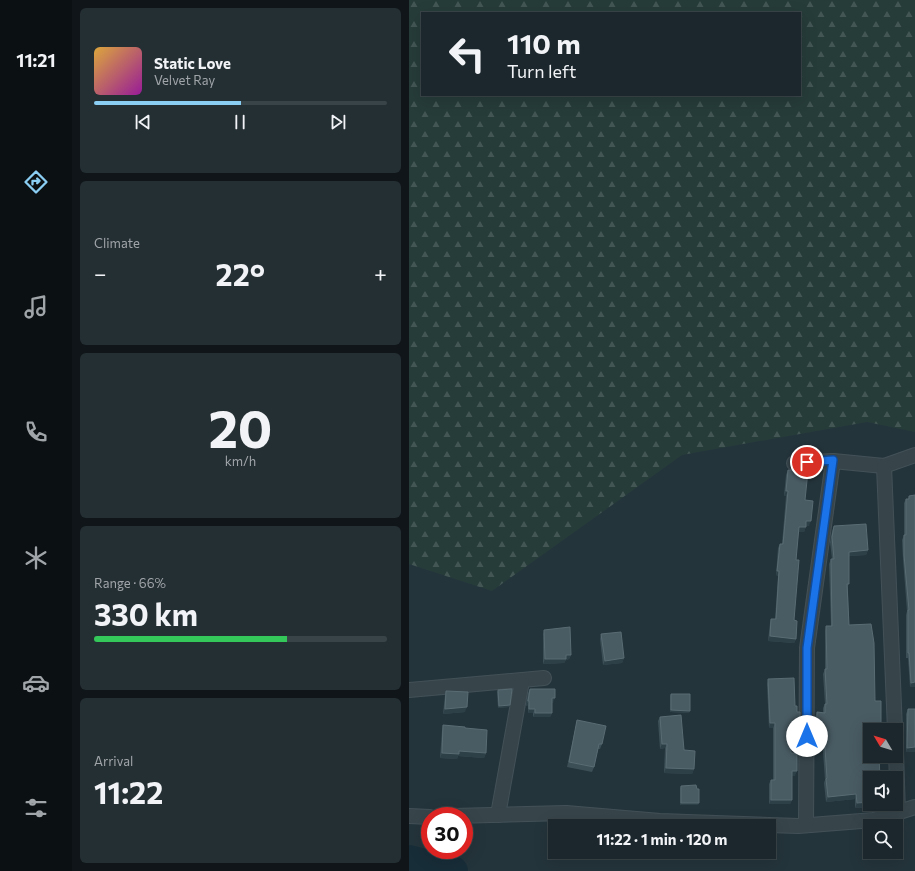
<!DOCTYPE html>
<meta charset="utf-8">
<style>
body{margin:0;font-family:Commissioner,sans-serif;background:#242f34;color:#f1f3f6;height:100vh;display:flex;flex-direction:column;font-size:15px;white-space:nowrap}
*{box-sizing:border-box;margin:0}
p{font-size:13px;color:#a0a5a9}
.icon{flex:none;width:22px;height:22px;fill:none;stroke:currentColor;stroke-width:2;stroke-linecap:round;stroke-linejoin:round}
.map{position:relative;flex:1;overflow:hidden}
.drawer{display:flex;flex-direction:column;gap:8px;padding:8px;background:#0f1518;width:337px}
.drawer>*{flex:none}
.hud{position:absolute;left:12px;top:12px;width:380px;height:84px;border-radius:0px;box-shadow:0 4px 16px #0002,0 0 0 1px #394448;background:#1b272c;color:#f1f3f6;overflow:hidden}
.needle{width:26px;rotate:308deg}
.fabs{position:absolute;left:454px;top:723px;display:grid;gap:8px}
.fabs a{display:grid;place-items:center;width:40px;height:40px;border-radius:0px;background:#1b272c;box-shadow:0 4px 16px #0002,0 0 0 1px #394448;font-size:20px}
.speed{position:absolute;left:12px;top:807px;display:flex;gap:8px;font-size:20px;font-weight:700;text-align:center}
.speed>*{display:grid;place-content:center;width:52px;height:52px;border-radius:50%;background:#1b272c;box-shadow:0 4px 16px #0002,0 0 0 1px #394448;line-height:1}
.speed .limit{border:6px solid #d22;background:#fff;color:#111}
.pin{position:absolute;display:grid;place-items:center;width:34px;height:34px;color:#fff;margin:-17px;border:2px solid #fff;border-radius:50%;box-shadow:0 1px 4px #0007}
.me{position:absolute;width:44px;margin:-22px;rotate:0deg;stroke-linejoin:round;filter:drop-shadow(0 0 3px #0008)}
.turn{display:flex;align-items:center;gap:14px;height:84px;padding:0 20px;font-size:18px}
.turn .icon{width:52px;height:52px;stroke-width:2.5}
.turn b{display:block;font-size:28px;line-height:34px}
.big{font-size:30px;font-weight:700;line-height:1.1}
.drawer .widget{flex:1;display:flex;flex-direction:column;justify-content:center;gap:6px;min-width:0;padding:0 14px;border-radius:6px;background:#242f34}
.drawer .dial{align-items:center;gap:0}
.dial b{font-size:52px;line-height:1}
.song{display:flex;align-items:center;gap:12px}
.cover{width:48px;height:48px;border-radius:6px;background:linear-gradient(135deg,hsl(40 70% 55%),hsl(300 70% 35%))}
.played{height:4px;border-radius:2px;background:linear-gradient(90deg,#8bcef4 50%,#394448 50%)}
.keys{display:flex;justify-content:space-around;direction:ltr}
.heat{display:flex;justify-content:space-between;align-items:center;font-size:22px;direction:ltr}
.charge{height:6px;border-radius:3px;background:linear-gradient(90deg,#34c759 66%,#394448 0)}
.trip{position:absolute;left:139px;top:819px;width:228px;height:40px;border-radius:0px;background:#1b272c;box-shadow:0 4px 16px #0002,0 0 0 1px #394448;font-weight:700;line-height:40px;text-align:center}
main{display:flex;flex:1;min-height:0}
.menu{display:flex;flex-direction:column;width:72px;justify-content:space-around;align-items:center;background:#0b1012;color:#a0a5a9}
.menu .icon{width:28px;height:28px}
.menu .active{color:#8bcef4}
.menu b{font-size:18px;color:#f1f3f6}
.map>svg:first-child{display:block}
</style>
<main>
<nav class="menu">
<b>11:21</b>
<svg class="icon active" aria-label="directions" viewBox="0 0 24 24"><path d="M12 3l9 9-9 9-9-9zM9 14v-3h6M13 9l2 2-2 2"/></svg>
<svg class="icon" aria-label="music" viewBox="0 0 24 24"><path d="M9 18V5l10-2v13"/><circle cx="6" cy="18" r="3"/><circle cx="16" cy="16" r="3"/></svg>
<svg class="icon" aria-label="phone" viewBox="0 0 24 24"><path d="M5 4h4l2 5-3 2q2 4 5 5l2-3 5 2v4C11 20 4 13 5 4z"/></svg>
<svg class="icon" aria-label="climate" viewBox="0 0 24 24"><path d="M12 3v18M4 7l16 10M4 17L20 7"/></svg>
<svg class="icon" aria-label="car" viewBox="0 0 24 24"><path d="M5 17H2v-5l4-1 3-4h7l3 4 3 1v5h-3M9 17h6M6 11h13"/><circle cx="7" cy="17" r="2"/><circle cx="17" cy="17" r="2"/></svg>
<svg class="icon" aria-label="filters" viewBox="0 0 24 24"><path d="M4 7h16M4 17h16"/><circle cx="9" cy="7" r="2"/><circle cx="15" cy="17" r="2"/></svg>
</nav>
<section class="drawer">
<div class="widget">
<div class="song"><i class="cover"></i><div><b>Static Love</b><p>Velvet Ray</p></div></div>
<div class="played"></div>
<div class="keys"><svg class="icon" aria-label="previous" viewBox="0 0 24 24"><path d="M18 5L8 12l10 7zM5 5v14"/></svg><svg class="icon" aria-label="pause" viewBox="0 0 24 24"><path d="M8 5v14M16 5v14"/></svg><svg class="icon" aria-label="next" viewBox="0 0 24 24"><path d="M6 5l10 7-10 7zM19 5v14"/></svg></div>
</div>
<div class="widget"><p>Climate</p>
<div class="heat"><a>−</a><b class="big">22°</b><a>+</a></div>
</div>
<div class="widget dial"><b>20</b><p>km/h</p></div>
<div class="widget"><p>Range · 66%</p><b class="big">330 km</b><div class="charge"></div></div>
<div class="widget"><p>Arrival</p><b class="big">11:22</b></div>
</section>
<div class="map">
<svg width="506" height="871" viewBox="0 0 506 871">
<defs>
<pattern id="forest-firs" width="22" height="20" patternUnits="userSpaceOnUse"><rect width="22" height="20" fill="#263c39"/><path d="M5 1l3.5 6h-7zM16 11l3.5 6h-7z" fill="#435654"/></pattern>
</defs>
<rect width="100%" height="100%" fill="#24343b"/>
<!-- forest -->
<path fill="url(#forest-firs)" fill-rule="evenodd" d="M0,0h506v432l-48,-10 -185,33 -190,136 -83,-27zM13,13h378v82h-378z"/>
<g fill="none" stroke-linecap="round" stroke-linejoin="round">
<!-- river -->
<path stroke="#172d38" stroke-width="30" d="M0,860l44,11"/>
<defs>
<g id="minor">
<path d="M385,463l39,-2 51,5 31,-11"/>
<path d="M475,466l11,264"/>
<path d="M0,690l135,-12"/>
<path d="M487,753l2,59"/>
<path d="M89,815l24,-134"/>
<path d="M0,816l21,1"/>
<path d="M45,816l112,-3 94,8 138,5 76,-6 41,-13"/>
<path d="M397,825l1,-177 26,-187"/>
</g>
</defs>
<!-- minor casing -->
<use href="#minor" stroke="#435157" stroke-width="16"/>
<!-- minor -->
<use href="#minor" stroke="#37454b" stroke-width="14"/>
</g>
<!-- wall -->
<g fill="#3c4f57">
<path d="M379,470l17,30 4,26h-3l-2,6h-6l-2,28 -2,60 2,19 -2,4 -26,-2 2,-18 1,-4h4l3,-43 -2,-1 2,-27 2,-4h2l4,-48h-2l2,-21z"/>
<path d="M500,496l6,191h-5l-2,-29h-2v-43l1,-4 -4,-52 -1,-19 2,-5v-32l2,-4h2z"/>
<path d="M425,526l34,24 -2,5 -17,1 -1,33 1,36 21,105 11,76 -26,2v-9l-29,3 -2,-19 1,-3 -3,-43h-2v-6l-5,1v-15l2,-5 6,1v-5l2,-4 -2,-30 2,-5v-38l1,-5h5l-2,-62 2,-5h1l-2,-17 2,-11z"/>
<path d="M135,630l27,25 -2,4 -3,1 -2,3 -21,1v-30z"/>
<path d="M192,634l23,24 -2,5 -19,2 -3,-26z"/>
<path d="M359,679l27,27 2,6 3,16 -2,4 -7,1v20l4,23h-3v24l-2,4h-21v-20l2,-4h2v-52h-4l-2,-44z"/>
<path d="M121,689l23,14h-1v10l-2,4h-17v-4h-5v-8l-2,1 2,-13z"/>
<path d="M89,690l12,15 -1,2 -11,1 -1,-16z"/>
<path d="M37,691l19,21 -22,2 2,-19z"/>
<path d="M262,694l18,19 -19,-1v-16z"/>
<path d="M499,709h7v43h-9v-38z"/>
<path d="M251,717l24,33 10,19 -2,5 -28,-1 1,-25 -5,1 -2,-28z"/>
<path d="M168,720l25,24 -2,5h-2l-4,18 -2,5 -25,-5 9,-42z"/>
<path d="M34,725l22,3 21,25 -2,5 -26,-2 -1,3 -17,-1 2,-28z"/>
<path d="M272,786l16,3 1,16h-18v-17z"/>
</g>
<!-- shaded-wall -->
<g fill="#2d3f47">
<path d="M377,491h2l-2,5h-2z"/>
<path d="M397,521h5l-2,5h-5z"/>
<path d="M390,527h7l-2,5h-7z"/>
<path d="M459,550l-2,5 -19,1 2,-4z"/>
<path d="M368,571h2l-1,5 -2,-1z"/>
<path d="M361,636l26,3 -2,4 -26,-2z"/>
<path d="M157,655h5l-2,4 -3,1 -2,3 -21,1 2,-5z"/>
<path d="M215,658l-2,5 -19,2 2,-4z"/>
<path d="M506,682v5h-5l1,-4z"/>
<path d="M143,698h3l-2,5h-2z"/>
<path d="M119,701h1l-1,4 -2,1z"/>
<path d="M101,705l-1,2 -11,1 1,-2z"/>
<path d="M58,707l-2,5 -22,2 2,-5z"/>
<path d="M120,709h6l-2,4h-5z"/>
<path d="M262,710l19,1 -1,2 -19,-1z"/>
<path d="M126,713h17l-2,4h-17z"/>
<path d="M361,723h5l-2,5h-4z"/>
<path d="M408,727h5l-2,4 -5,1z"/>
<path d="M382,728h9l-2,4 -9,1z"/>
<path d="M413,732h2l-2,5h-2z"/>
<path d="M253,744h5l-2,4 -5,1z"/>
<path d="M506,747v5h-9l1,-4z"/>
<path d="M50,751l27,2 -2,5 -26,-2 -1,3 -17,-1 2,-5z"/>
<path d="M257,768l28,1 -2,5 -28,-1z"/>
<path d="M383,771h5l-2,5h-5z"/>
<path d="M447,794l-1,5 -29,3 2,-5z"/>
<path d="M362,800h21l-2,4h-21z"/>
<path d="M461,802v2h11v2l-26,2 2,-5z"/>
<path d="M272,803h18l-1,2h-18z"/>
</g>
<!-- building -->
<g fill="#495b63" stroke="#596b73">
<path d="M379,470l20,1 -3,29 8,1 -2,20h-5v6h-7l-3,33h3l-5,60 3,1 -1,18 -26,-3 1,-17h5l3,-48h-2l3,-27h3l5,-53h-2z"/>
<path d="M506,495v187l-4,1 -2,-30h-1v-43h1l-5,-55v-20h2v-36h3v-3z"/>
<path d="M457,524l2,26 -19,2v32h-2l2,41 22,-1 3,19 1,58h6v28l-5,-1v2h-6v26h9l1,22h-10v24l-13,1 -1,-9 -28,3 -2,-18 1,-1 -3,-46h-2v-5h-5v-15l8,1v-9h2l-2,-35h2l-1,-43h6l-1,-67h3l-2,-22 2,-11z"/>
<path d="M161,627l1,28h-5v4h-21l-1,-29z"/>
<path d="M212,632l3,26 -19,3 -4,-27z"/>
<path d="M385,678l1,28h2v6h3v16h-9v25h6v18h-5v29h-21v-20h4v-57h-5l-2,-44z"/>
<path d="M103,689l-2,16 -11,1 -1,-16z"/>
<path d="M121,689h25v9h-3v15h-17v-4h-6v-8h-1z"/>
<path d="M37,691l22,1 -1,15 -22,2z"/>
<path d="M262,694h19v17l-19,-1z"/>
<path d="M499,709h7v38l-8,1z"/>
<path d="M272,715l3,35 11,1 -1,18 -28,-1 1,-24h-5l-2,-27z"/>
<path d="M168,720l29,6 -4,18h-3l-5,23 -25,-5z"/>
<path d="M34,725l22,2v1l22,2 -1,23 -27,-2v3l-17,-1z"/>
<path d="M287,785l1,4h2v14h-18v-17z"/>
</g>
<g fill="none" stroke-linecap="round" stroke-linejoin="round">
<defs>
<path id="route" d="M398,736v-88l26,-188 -26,2"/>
</defs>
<!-- route casing -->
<use href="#route" stroke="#114b97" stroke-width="10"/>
<!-- route -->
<use href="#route" stroke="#1a73e8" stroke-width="7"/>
</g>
</svg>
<div class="fabs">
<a><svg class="needle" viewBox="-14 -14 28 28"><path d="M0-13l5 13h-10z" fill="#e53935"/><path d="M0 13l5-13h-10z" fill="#a0a5a9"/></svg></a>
<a><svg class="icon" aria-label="sound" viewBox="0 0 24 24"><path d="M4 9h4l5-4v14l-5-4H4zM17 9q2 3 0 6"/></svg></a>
<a><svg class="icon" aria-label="search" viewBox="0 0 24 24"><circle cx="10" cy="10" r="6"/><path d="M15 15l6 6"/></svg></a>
</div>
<div class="speed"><div class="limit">30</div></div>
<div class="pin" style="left:398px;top:462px;background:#d93025"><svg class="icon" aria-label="arrive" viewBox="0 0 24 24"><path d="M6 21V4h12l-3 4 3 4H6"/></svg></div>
<svg class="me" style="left:398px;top:736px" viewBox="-20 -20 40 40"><circle r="19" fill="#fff"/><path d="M0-13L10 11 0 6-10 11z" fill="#1a73e8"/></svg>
<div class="trip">11:22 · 1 min · 120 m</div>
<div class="hud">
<div class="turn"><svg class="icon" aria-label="left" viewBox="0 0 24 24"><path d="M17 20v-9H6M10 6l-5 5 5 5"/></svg><div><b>110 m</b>Turn left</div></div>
</div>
</div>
</main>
